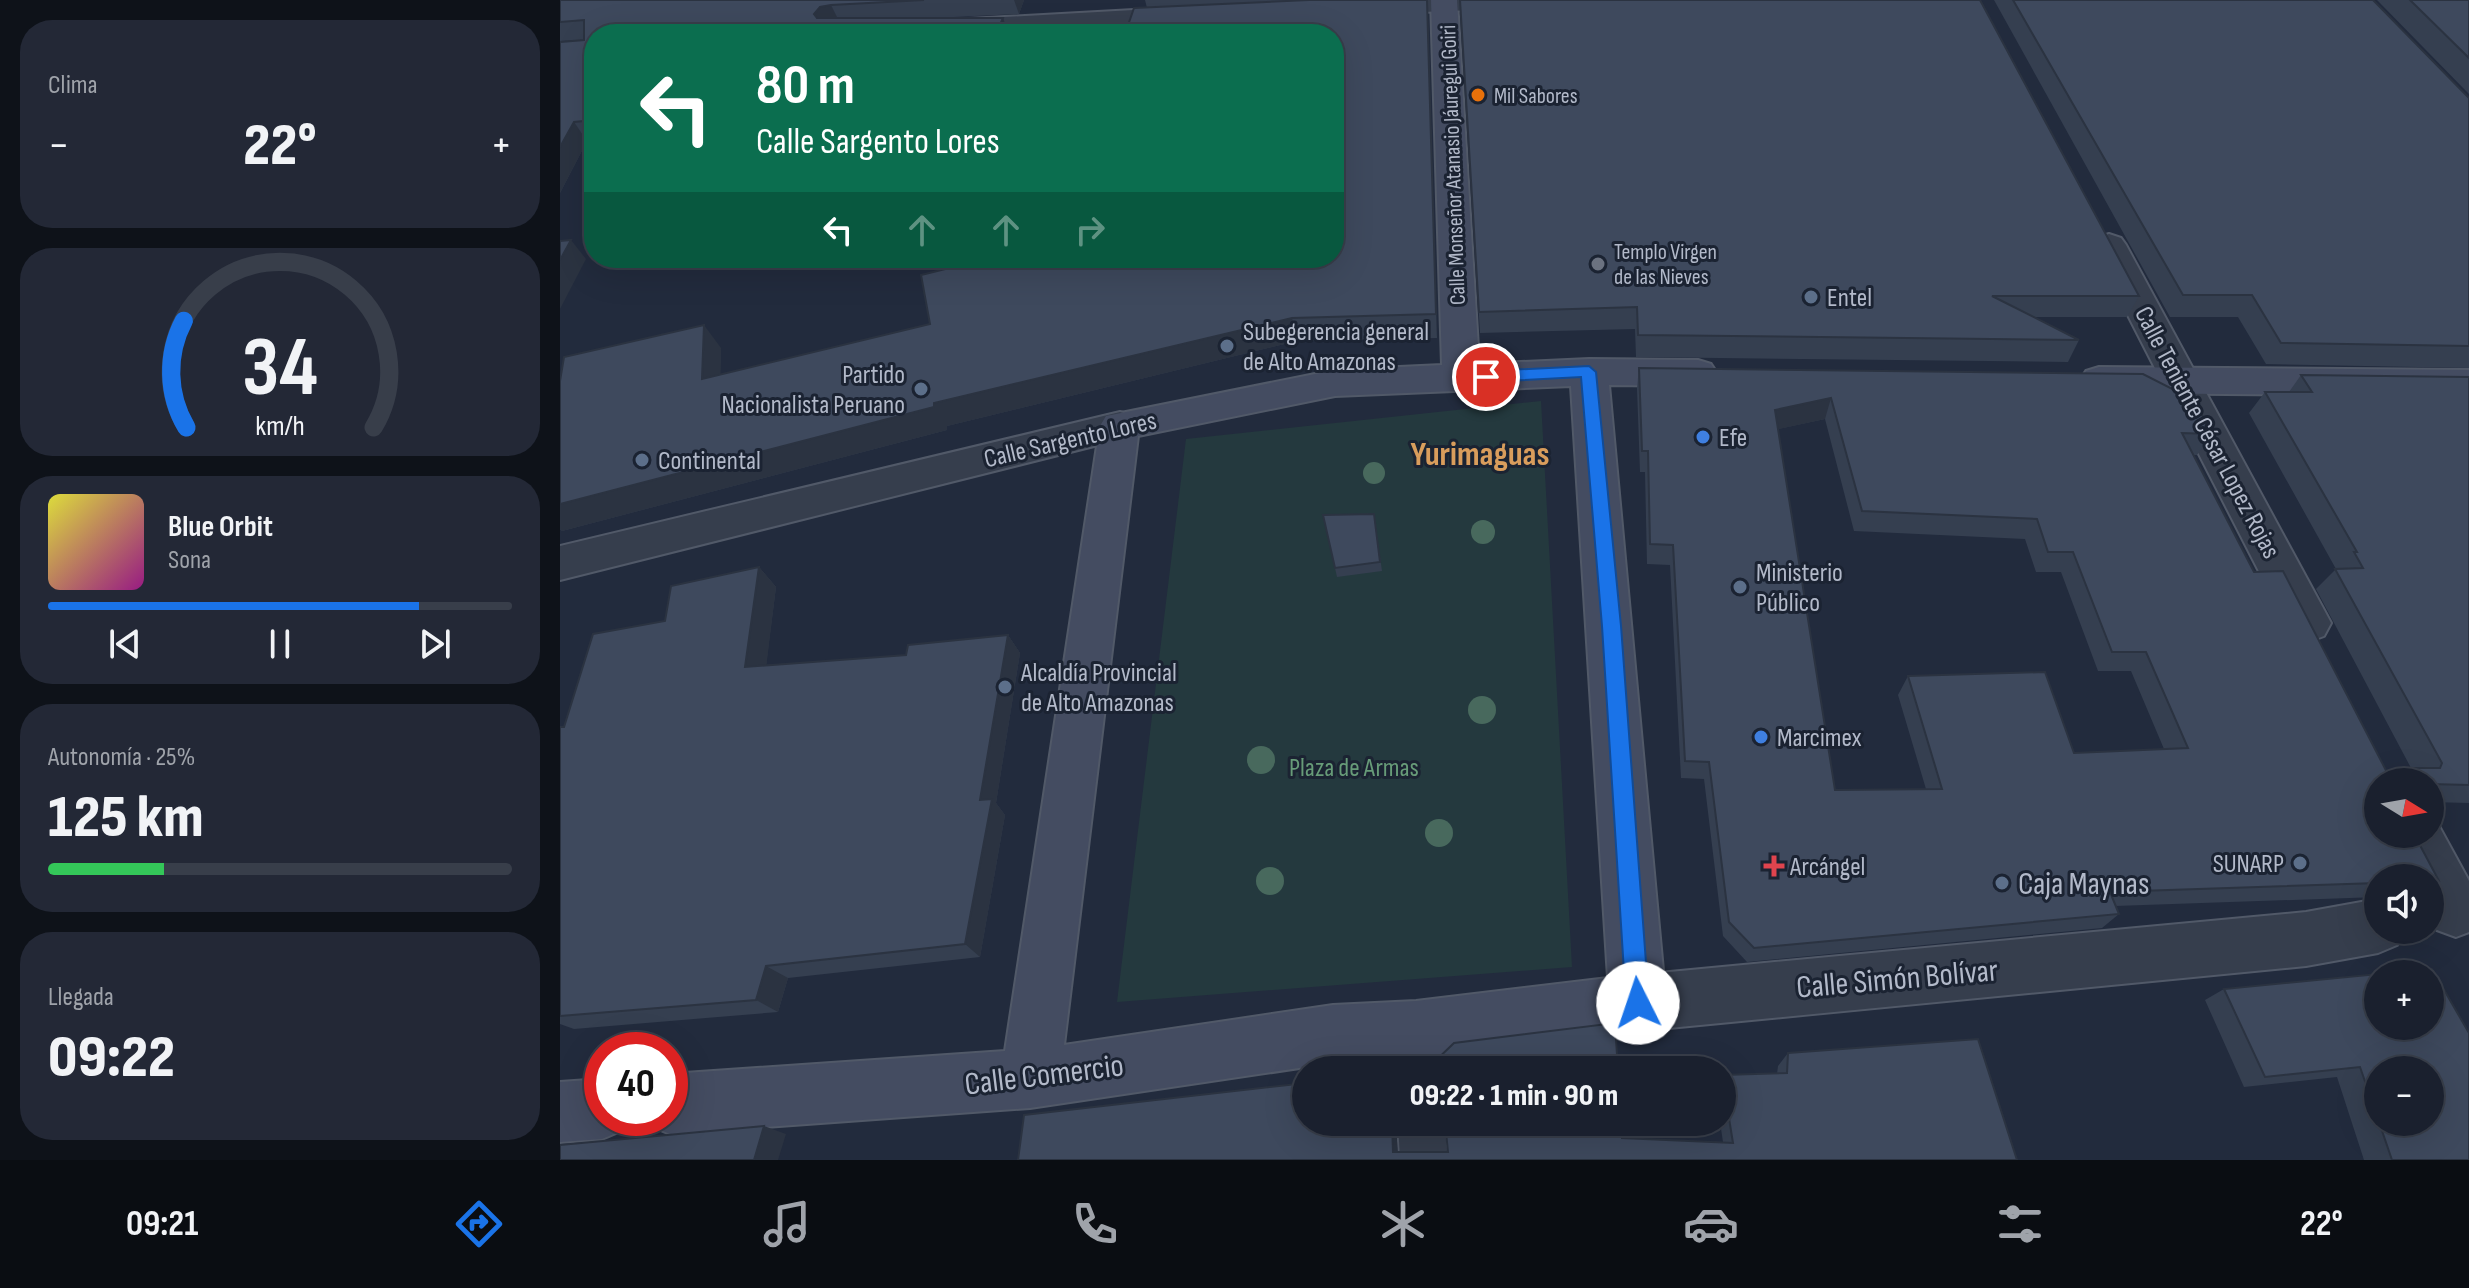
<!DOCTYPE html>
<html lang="es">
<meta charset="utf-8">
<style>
body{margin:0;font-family:"Sofia Sans Condensed",sans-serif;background:#232836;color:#f1f3f6;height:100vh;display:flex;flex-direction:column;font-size:30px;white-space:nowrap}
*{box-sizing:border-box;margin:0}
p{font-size:26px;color:#9fa3aa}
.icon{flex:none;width:44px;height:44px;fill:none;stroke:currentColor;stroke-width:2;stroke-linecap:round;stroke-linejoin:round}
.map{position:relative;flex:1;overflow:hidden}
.sheet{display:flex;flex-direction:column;gap:20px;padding:20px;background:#0e1219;width:560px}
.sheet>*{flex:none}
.top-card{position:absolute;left:24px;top:24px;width:760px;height:244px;border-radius:32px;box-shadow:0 8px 32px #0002,0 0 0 2px #383e4a;background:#0b6e4f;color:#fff;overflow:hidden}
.needle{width:52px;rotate:101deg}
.buttons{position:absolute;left:1804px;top:768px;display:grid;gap:16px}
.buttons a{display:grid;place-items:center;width:80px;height:80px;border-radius:50%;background:#1a202e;box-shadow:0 8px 32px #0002,0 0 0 2px #383e4a;font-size:40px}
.speed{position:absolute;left:24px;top:1032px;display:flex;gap:16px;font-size:40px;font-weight:700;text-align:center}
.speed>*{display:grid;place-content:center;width:104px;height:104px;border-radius:50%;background:#1a202e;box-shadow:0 8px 32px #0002,0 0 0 2px #383e4a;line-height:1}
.speed .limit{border:12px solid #d22;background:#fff;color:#111}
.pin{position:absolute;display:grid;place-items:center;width:68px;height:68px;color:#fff;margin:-34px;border:4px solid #fff;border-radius:50%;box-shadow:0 2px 8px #0007}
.me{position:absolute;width:88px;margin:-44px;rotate:356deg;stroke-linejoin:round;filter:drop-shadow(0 0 6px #0008)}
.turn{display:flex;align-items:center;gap:28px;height:168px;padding:0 40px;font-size:36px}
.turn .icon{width:104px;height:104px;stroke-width:2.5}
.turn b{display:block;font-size:56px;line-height:68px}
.lanes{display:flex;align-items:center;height:76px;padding:0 40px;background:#0003;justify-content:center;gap:40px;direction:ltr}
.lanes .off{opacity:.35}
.big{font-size:60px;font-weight:800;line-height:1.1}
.sheet .tile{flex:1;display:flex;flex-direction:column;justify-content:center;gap:12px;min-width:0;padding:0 28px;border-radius:32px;background:#232836}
.sheet .dial{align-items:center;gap:0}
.dial svg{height:208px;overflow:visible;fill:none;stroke:#383e4a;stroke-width:7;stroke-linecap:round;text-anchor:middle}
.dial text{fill:#f1f3f6;stroke:none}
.song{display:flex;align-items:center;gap:24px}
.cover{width:96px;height:96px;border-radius:12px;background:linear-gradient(135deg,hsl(60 70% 55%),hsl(310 70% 35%))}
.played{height:8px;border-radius:4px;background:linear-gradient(90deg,#1a73e8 80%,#383e4a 80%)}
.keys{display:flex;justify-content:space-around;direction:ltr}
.heat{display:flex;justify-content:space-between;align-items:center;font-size:44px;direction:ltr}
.charge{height:12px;border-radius:6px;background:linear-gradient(90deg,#34c759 25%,#383e4a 0)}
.trip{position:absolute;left:732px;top:1056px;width:444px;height:80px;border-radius:40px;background:#1a202e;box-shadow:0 8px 32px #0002,0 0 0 2px #383e4a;font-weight:800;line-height:80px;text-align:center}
.tabs{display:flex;height:128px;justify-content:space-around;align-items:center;background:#0a0d12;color:#9fa3aa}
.tabs .icon{width:56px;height:56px}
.tabs .active{color:#1a73e8}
.tabs b{font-size:36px;color:#f1f3f6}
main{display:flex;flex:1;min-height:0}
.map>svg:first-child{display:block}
</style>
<main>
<section class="sheet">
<div class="tile"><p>Clima</p>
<div class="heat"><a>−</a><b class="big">22°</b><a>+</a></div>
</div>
<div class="tile dial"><svg viewBox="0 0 100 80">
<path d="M14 69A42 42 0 1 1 86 69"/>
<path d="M14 69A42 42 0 0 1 13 28" stroke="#1a73e8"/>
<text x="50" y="56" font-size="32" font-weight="700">34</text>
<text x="50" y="72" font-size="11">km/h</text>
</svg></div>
<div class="tile">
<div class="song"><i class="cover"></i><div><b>Blue Orbit</b><p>Sona</p></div></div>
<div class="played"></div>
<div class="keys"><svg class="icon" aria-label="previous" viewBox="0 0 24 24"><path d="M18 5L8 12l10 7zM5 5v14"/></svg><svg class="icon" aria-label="pause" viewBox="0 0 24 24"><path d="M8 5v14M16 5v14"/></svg><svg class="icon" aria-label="next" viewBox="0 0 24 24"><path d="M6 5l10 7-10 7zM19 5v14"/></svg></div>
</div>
<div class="tile"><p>Autonomía · 25%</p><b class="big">125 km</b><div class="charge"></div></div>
<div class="tile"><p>Llegada</p><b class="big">09:22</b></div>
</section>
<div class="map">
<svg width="1909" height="1160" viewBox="0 0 1909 1160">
<rect width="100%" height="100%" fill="#222b3d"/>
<!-- green -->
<path fill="#24393e" d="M981,401l31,566 -455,35 69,-563z"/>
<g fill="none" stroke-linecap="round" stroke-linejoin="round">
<defs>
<g id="lane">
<path d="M856,1008l16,6 6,16 3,40h-46l-1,-40 6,-16z"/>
<path d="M838,1122h46l4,38h-48z"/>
</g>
<g id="street">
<path d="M801,0h178l-4,6 -9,2 -157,6 -10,-2 -3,-6z"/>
<path d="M628,7l10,2 4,6 -4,6 -207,13h-165l4,-6 10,-2z"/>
<path d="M1549,234l12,4 5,7 198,365 7,13 -7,13 -16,6 -16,-6 -200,-391 5,-7z"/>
<path d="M560,412l14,4 6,10 -6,10 -574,144v-34z"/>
<path d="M1870,815l4,2 35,64v51l-13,5 -19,-7 -7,-14v-38h-19l-21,-44h40z"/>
<path d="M1818,899v31h25l-6,15 -19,8 -72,13 -668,65 -20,-8 -8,-20 8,-20 20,-8 668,-63z"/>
</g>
<g id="secondary">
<path d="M871,0h26l22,364 110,-5 109,1 13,4 6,9 -6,9 -13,4 -89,-1 57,618 -8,20 -20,8 -222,28 -83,4 -303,45 -360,26 -21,-9 -3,-7h24v-44l335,-23 95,-625 6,-10 229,-46 107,-5zM1011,386l37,592 -192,23 -83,4 -269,40 74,-609 197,-40z"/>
<path d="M1539,367l370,3v26l-370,-3 -13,-4 -6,-9 6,-9z"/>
<path d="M42,1079v39h26l-5,12 -21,9 -42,3v-60z"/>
</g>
</defs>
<!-- lane casing -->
<use href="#lane" stroke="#515968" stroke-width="4"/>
<!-- street casing -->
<use href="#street" stroke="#515968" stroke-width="4"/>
<!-- secondary casing -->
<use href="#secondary" stroke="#515968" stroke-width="4"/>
<!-- lane -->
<use href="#lane" fill="#363e4d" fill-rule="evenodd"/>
<!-- street -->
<use href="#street" fill="#363e4d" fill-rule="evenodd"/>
<!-- secondary -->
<use href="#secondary" fill="#444c61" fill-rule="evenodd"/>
</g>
<!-- trees -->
<g fill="#48695d">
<circle cx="814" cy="473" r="11"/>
<circle cx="923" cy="532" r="12"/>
<circle cx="922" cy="710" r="14"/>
<circle cx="701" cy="760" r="14"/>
<circle cx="879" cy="833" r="14"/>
<circle cx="710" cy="881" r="14"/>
</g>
<!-- wall -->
<g fill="#353f50" fill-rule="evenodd">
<path d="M0,0h464l-5,14 -425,20v107h-7l-27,52v-151l24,-2 -24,1z"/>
<path d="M585,0h155l128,16 9,322 -140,3 -350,85v4l-385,101 -2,-2v-148l161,-33 -1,27 614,-117 -187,-250z"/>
<path d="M900,0l679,296 -12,21h-93l45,23 -11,22 -432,-5 -1,-28 -155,4z"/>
<path d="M1434,0h379l96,98v270l-203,-4 -28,-47h-68z"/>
<path d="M1817,0h92v94z"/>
<path d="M1079,368l573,66 -15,21h-4l61,117 136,206 15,-10h6l-95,-179 20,-20 -87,-156 16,-21h24l12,-17 168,2v426l-39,-1v-20h-52l61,99 -9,6v-9h-52v19l-263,9 4,8 -17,14 -355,34 -24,-26 -19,-157 -23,-1 -11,-213 -23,-1 -2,-92h-5l-3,-84zM1265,419l29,112 171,8 11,33h25l37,99h33l33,78 -90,4 -166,-77 -10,19 28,94 -91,1 -57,-361z"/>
<path d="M814,514l8,57 -45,6 -14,-62z"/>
<path d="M199,567l17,20 -10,78 140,-10 102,-20 12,18 -24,150 9,12 -25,142 -192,21 -10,34 -204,17 -14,-5v-297h4l101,-106z"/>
<path d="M1818,974l91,186h-105l-27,-83 -93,10 -39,-87 19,-11zM1818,1070l52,52h-52z"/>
<path d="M1228,1053l229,107 -620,-8h51l174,-14 101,4 -3,-20h2v-47l55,-1 1,-8z"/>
</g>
<!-- shaded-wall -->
<g fill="#2b3341">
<path d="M454,0h10l-5,14z"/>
<path d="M867,0l1,16 9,322 -1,-24z"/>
<path d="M271,5l9,18 -16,9 -10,-18 6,-7z"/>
<path d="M443,18l6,16h-13z"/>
<path d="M14,122l13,19 -27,52v-46z"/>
<path d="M11,240l15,19 -26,50v-49z"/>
<path d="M732,318l5,23 -350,85v4l-385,101 -2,-2v-25l374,-101z"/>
<path d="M144,325l17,23 -1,54 -18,-23z"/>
<path d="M1271,398l-6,21 -55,12 5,-21z"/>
<path d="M199,567l17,20 -12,98 -19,-18z"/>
<path d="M448,635l12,18 -24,150 9,12 -25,142 -15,-13 15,-144z"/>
<path d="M206,966l22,12 -10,34 -22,-12z"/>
<path d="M832,1122h4l2,38 -5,-8z"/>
<path d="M204,1126l22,8 -8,26h-24z"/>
</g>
<!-- building -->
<g fill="#3e495d" stroke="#2b3341" stroke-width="2" fill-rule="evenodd">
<path d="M0,0h364l-93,5 -11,2 -6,7 3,4h186l-7,16h-402v86l-20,2 -14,25v-105l24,-2v-20l-24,2z"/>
<path d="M749,0h118l9,314 -144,4 -358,85v4l-374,97v-123l4,-24 140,-32 -2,54 228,-55 -9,-49 69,-17h344v-224h-209l9,-26z"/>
<path d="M900,0h520l159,296h-147l87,44 -441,-5 -1,-28 -158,5z"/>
<path d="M1453,0h360l96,98v248l-188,-3 -29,-48h-69z"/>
<path d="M1850,0h59v58z"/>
<path d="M11,240l-11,20v-19z"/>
<path d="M1079,368l504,6 51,26 18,34 -30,-1 72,139 29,-1 109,211h-14v52h36l25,47 -9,1v-4h-52v5l-268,9 9,22 -365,34 -25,-26 -20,-160 -24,-1 -12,-216 -23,-1 -2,-93h-6zM1271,398l31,113 175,8 11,33h25l39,100h34l42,96 -114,5 -29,-81 -137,4 34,113 -107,1 -60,-380z"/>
<path d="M1741,375l168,2v408l-39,-1v-2h-25v-14h35l2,-5 -107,-194 28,-1 -9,-16h3l-92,-160h47z"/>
<path d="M814,514l6,48 -45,6 -12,-53z"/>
<path d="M199,567l-14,100 161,-12 2,-10 100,-10 -28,165 12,-1 -27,145 -199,22 -10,34 -196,16v-289h4l29,-93 72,-13 6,-35z"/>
<path d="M1872,969l37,64v127h-77l-13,-38h51v-52h-52v49l-18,-52 -95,10 -41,-88 154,-15v52h52v-52h-48z"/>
<path d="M1055,1023l3,47h-202l11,-1 27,-26z"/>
<path d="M1418,1039l39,121h-999l6,-45 282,-32v39h86l1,30h55l-3,-30h176l1,16 111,5 -11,-68 65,-2 1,-20z"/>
<path d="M204,1126l-10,34h-194v-15z"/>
</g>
<!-- route -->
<path fill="#1a73e8" stroke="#114b97" stroke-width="2" d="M1029,366l7,6 25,254 28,377 -3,8 -8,3 -9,-3 -3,-8 -24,-377 -21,-249 -95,5 -8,-5 8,-6z"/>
<!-- markers -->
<circle fill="#e8710a" stroke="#1b2332" stroke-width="3" cx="918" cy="95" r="8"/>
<circle fill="#6b7280" stroke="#1b2332" stroke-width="3" cx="1038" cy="264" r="8"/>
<g fill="#5c6f8a" stroke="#1b2332" stroke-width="3">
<circle cx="1251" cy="297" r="8"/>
<circle cx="667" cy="346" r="8"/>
<circle cx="361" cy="389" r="8"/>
<circle cx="82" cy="460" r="8"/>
<circle cx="1180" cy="587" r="8"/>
<circle cx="445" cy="687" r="8"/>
<circle cx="1740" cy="863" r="8"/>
<circle cx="1442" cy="883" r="8"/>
</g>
<g fill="#3f7fe0" stroke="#1b2332" stroke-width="3">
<circle cx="1143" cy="437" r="8"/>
<circle cx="1201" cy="737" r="8"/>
</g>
<path fill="#e0444e" stroke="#1b2332" stroke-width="3" d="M1210 854h8v8h8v8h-8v8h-8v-8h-8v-8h8z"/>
<g text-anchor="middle" stroke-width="6" stroke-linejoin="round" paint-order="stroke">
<!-- far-poi labels -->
<g font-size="22" fill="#b2b9c9" stroke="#1b2332" text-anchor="start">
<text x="934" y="103">Mil Sabores</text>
<text x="1054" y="259">Templo Virgen<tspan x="1054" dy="25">de las Nieves</tspan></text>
</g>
<!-- far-street labels -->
<g font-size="22" fill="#b2b9c9" stroke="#1b2332">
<text transform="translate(892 165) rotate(-92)" y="8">Calle Monseñor Atanasio Jáuregui Goiri</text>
</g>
<!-- poi labels -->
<g font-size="26" fill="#b2b9c9" stroke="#1b2332" text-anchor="start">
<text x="1267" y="306">Entel</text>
<text x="683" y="340">Subegerencia general<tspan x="683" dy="30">de Alto Amazonas</tspan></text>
<text x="345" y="383" text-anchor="end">Partido<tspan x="345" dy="30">Nacionalista Peruano</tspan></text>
<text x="1159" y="446">Efe</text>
<text x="98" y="469">Continental</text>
<text x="1196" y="581">Ministerio<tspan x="1196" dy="30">Público</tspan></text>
<text x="461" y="681">Alcaldía Provincial<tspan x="461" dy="30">de Alto Amazonas</tspan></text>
<text x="1217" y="746">Marcimex</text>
<text x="1724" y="872" text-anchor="end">SUNARP</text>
<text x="1230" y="875">Arcángel</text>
</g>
<!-- street labels -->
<g font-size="26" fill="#b2b9c9" stroke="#1b2332">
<text transform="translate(1648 432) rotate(62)" y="9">Calle Teniente César Lopez Rojas</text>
<text transform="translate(510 439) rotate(-13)" y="9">Calle Sargento Lores</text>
</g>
<!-- park labels -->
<g font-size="26" fill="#679b78" stroke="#1b2332">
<text x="794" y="776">Plaza de Armas</text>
</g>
<!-- near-poi labels -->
<g font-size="32" fill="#b2b9c9" stroke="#1b2332" text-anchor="start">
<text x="1458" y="894">Caja Maynas</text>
</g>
<!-- near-street labels -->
<g font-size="32" fill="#b2b9c9" stroke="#1b2332">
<text transform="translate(1337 978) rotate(-5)" y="11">Calle Simón Bolívar</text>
<text transform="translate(484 1074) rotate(-7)" y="11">Calle Comercio</text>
</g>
<!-- district labels -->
<g font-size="34" font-weight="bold" fill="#d99d5c" stroke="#1b2332">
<text x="920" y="465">Yurimaguas</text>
</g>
</g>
</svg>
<div class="buttons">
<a><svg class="needle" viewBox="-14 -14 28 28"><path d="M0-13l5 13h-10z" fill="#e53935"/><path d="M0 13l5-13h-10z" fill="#9fa3aa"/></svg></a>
<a><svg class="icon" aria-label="sound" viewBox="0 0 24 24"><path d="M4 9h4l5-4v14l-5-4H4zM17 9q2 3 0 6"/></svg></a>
<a>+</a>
<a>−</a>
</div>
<div class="speed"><div class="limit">40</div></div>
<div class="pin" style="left:926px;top:377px;background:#d93025"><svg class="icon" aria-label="arrive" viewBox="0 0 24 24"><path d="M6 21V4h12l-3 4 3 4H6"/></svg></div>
<svg class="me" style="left:1078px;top:1003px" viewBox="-20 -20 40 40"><circle r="19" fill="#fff"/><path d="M0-13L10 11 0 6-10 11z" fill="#1a73e8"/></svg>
<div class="trip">09:22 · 1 min · 90 m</div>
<div class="top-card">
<div class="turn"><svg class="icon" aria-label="left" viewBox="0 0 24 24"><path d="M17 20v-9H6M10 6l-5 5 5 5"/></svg><div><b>80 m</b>Calle Sargento Lores</div></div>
<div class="lanes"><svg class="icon" aria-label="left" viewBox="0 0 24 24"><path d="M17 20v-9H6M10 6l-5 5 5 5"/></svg><svg class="icon off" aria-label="ahead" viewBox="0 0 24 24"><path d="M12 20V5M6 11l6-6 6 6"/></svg><svg class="icon off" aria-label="ahead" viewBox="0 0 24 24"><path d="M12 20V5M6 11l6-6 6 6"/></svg><svg class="icon off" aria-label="right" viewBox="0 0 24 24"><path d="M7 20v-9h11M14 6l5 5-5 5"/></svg></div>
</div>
</div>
</main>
<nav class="tabs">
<b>09:21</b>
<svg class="icon active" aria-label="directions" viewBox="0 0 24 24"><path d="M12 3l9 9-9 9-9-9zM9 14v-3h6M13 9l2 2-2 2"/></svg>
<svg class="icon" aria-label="music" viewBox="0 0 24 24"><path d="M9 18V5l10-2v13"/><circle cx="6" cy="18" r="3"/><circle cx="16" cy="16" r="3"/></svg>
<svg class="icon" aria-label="phone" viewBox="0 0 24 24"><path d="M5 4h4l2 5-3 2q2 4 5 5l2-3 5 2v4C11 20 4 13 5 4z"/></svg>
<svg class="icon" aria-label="climate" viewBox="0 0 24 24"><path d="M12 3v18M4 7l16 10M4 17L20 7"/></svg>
<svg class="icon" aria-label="car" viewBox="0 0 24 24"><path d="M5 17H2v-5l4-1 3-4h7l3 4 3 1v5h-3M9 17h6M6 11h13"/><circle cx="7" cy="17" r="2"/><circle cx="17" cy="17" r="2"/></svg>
<svg class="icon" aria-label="filters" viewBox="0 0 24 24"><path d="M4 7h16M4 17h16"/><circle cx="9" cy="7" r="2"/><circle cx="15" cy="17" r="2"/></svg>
<b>22°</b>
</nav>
